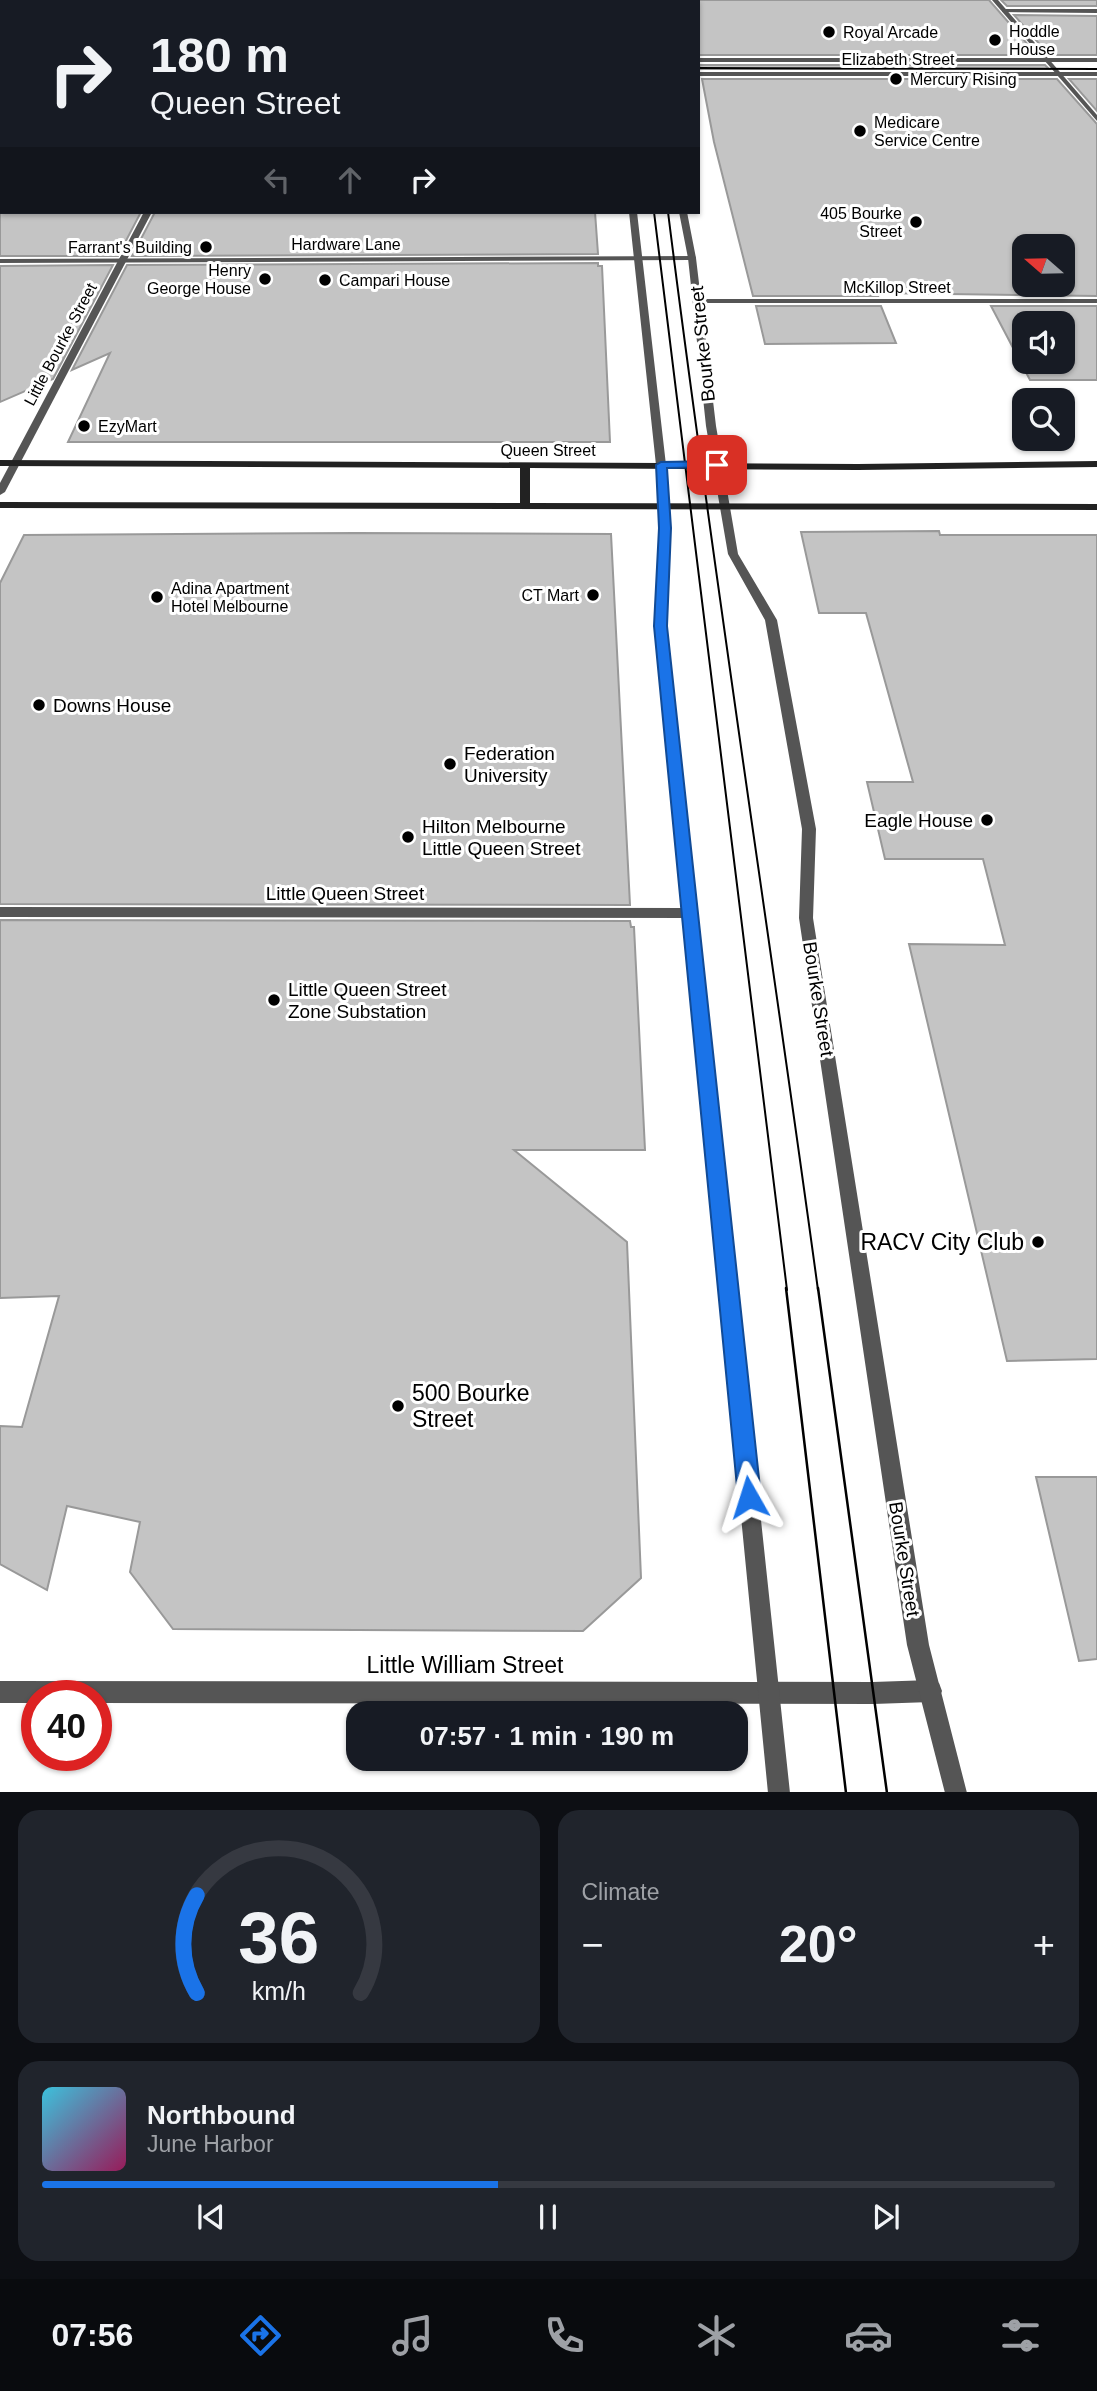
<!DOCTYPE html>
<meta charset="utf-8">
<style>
body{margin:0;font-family:Helvetica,sans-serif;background:#20242c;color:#f1f3f6;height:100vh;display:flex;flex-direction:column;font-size:26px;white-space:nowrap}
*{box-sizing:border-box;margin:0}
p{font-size:23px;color:#9ea1a6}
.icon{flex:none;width:38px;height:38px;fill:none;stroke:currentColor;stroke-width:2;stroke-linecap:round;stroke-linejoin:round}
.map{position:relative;height:1792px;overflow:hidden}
.side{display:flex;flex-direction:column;gap:18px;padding:18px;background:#0d0f14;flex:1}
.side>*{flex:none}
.hud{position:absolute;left:0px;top:0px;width:700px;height:214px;box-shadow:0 2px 5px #0004;background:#171b24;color:#f1f3f6;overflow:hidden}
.needle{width:46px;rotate:290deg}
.controls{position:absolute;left:1012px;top:234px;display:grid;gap:14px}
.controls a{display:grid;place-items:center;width:63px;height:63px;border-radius:14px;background:#171b24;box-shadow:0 2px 5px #0004;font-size:35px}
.speed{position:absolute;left:21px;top:1680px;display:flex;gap:14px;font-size:35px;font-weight:700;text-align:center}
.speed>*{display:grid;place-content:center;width:91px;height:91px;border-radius:50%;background:#171b24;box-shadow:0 2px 5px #0004;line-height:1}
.speed .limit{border:10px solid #d22;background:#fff;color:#111}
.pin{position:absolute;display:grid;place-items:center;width:60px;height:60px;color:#fff;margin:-30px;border-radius:14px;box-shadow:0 4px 10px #0006}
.me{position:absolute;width:77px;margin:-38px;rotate:354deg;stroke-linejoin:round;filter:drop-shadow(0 0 5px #0008)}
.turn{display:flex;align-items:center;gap:24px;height:147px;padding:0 35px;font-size:32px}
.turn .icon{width:91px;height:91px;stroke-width:2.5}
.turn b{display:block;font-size:49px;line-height:60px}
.lanes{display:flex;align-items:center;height:66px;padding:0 35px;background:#0003;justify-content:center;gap:35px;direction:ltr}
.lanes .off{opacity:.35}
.big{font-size:52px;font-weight:700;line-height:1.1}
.side .tile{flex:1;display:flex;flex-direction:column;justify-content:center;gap:10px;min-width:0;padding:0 24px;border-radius:21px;background:#20242c}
.side .dial{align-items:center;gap:0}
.dial svg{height:182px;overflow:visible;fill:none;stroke:#363941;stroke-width:7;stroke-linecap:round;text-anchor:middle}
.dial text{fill:#f1f3f6;stroke:none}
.song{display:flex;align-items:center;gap:21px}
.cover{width:84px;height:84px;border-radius:10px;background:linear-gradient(135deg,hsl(190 70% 55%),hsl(330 70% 35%))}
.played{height:7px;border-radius:4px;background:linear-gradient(90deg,#1a73e8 45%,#363941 45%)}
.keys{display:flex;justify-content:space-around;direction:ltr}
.heat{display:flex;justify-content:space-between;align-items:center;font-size:38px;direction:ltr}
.side .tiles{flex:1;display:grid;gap:18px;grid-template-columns:1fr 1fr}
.tile:last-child{grid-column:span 2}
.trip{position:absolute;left:346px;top:1701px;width:402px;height:70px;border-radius:21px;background:#171b24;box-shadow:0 2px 5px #0004;font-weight:700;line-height:70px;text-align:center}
.dock{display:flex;height:112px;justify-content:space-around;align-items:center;background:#090b0e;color:#9ea1a6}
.dock .icon{width:49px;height:49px}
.dock .selected{color:#1a73e8}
.dock b{font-size:32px;color:#f1f3f6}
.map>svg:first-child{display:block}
</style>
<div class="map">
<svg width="1097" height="1793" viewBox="0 0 1097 1793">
<rect width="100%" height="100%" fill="#fff"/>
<!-- building -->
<g fill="#c4c4c4" stroke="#999" stroke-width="2" fill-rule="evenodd">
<path d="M687,0h302l48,55h-339v-53z"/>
<path d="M1001,0h96v6h-90z"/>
<path d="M1014,15l83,1v39h-48z"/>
<path d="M699,65h346l4,4h-349z"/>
<path d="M702,79h355l40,45v172l-220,-3 1,3h-125l-39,-154zM1024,247h38v38h-38z"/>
<path d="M1069,79h28v32z"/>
<path d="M0,212h141l-23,44h-118z"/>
<path d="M155,212h440l3,42 -466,2z"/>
<path d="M598,263v3h4l8,176h-542l42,-89 -38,17 55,-105z"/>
<path d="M113,265l-60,114 -53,23v-136z"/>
<path d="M756,306h125l15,37 -131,1z"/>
<path d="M991,306h106v74h-67zM1024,324h38v38h-38z"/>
<path d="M939,531l1,4h157v824l-90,2 -98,-417 96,1 -22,-86h-98l-18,-77h46l-47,-169h-47l-18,-81z"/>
<path d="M355,533l256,1 19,371 -630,-1v-321l24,-48z"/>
<path d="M0,920l630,1 1,6h3l11,223h-131l113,92 14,336 -58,53 -410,-2 -43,-57 10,-50 -73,-16 -20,84 -47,-26v-138l22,1 37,-131 -59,2z"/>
<path d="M1036,1477h61v182l-18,2z"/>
</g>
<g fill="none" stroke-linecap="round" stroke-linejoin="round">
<!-- pedestrian -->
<g fill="#555" fill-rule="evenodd">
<path d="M625,0h6l1,2h-6z"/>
<path d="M1004,9h93v4l-95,-1z"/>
<path d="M695,256l1,2 -4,2 -692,3v-4z"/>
</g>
<!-- minor -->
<g fill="#555" fill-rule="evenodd">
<path d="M255,0h6l-7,2z"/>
<path d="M992,0h6l99,115v6z"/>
<path d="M144,212h8l-147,280 -5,3v-12z"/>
<rect x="695" y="299" width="402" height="4"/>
<path d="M0,907l690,1 7,5 -7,5 -690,-1z"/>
<path d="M931,1680l8,3 3,8 -3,8 -8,3 -58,2 -777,-1v-7h-59v7h-37v-22l873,1z"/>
</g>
<!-- tertiary -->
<g fill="#555" fill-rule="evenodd">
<rect x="0" y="58" width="2" height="4"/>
<rect x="698" y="58" width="399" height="4"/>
<rect x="0" y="72" width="2" height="4"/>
<rect x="698" y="72" width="399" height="4"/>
<path d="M629,212h8l29,253 4,64 -4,97 124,1167h-22l-114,-1167 6,-97 -4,-64z"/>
<path d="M679,212h8l9,46 20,168 22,128 39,66 39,209 -3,89 116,727 38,148h-22l-38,-148 -108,-727 3,-89 -37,-209 -37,-66 -22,-128 -18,-168z"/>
</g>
<!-- secondary -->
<path fill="#222" fill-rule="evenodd" d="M0,460l858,4 239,-3v6l-239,3 -328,-2v35l567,1v6l-1097,-2v-6l520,1v-35l-520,-2z"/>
<!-- tram-far1 -->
<g stroke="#000" stroke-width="2">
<path d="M698,68l399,1"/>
<path d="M654,212l133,1078"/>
<path d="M668,212c45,360 101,718 150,1078"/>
</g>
<!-- tram -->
<g stroke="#000" stroke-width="2.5">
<path d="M786,1288l60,505"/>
<path d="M818,1288l69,505"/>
</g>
</g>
<!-- route -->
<path fill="#1a73e8" stroke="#114b97" stroke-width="2" d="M717,461l6,4 -2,2 -54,1 4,60 -4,98 94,871 -4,8 -8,3 -8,-3 -3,-8 -84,-871 5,-98 -3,-63 5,-3z"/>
<!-- markers -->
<g fill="#000" stroke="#fff" stroke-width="2.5">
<circle cx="829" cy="32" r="7"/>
<circle cx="995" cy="40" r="7"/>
<circle cx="896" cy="79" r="7"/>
<circle cx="860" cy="131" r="7"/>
<circle cx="916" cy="222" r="7"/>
<circle cx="206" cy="247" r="7"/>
<circle cx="265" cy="279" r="7"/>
<circle cx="325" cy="280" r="7"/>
<circle cx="84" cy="426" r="7"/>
<circle cx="593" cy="595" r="7"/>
<circle cx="157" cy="597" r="7"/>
<circle cx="39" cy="705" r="7"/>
<circle cx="450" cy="764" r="7"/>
<circle cx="987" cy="820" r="7"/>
<circle cx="408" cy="837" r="7"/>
<circle cx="274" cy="1000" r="7"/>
<circle cx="1038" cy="1242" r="7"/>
<circle cx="398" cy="1406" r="7"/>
</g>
<g text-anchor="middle" stroke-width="6" stroke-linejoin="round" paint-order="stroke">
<!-- far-poi labels -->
<g font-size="16" fill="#000" stroke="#fff" text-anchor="start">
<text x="1009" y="37">Hoddle<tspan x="1009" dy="18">House</tspan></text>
<text x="843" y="38">Royal Arcade</text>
<text x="910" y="85">Mercury Rising</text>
<text x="874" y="128">Medicare<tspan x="874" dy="18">Service Centre</tspan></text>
<text x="902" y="219" text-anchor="end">405 Bourke<tspan x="902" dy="18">Street</tspan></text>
<text x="192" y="253" text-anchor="end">Farrant's Building</text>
<text x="251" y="276" text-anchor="end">Henry<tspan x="251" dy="18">George House</tspan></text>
<text x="339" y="286">Campari House</text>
<text x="98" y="432">EzyMart</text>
<text x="171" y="594">Adina Apartment<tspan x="171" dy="18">Hotel Melbourne</tspan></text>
<text x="579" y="601" text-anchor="end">CT Mart</text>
</g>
<!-- far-street labels -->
<g font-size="16" fill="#000" stroke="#fff">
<text x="898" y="65">Elizabeth Street</text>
<text x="346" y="250">Hardware Lane</text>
<text x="897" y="293">McKillop Street</text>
<text transform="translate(60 344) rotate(-62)" y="6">Little Bourke Street</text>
<text x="548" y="456">Queen Street</text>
</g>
<!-- street labels -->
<g font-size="19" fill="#000" stroke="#fff">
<text transform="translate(702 344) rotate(-96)" y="7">Bourke Street</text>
<text x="345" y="900">Little Queen Street</text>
<text transform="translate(819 999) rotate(81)" y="7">Bourke Street</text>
<text transform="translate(905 1559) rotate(81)" y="7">Bourke Street</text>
</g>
<!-- poi labels -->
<g font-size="19" fill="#000" stroke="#fff" text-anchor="start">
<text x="53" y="712">Downs House</text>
<text x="464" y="760">Federation<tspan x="464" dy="22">University</tspan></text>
<text x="973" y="827" text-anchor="end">Eagle House</text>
<text x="422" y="833">Hilton Melbourne<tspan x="422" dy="22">Little Queen Street</tspan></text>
<text x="288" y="996">Little Queen Street<tspan x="288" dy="22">Zone Substation</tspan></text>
</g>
<!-- near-poi labels -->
<g font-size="23" fill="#000" stroke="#fff" text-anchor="end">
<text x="1024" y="1250">RACV City Club</text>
<text x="412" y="1401" text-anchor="start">500 Bourke<tspan x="412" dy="26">Street</tspan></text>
</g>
<!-- near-street labels -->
<g font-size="23" fill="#000" stroke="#fff">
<text x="465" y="1673">Little William Street</text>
</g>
</g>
</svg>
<div class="controls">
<a><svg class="needle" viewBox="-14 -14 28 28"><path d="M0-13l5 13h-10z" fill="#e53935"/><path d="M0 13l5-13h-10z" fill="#9ea1a6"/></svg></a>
<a><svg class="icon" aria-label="sound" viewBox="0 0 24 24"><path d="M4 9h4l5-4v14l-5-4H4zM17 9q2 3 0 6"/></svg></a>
<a><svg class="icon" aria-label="search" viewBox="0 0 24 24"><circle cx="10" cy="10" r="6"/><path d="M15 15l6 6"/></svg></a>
</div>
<div class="speed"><div class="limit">40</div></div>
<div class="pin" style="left:717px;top:465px;background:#d93025"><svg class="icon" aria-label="arrive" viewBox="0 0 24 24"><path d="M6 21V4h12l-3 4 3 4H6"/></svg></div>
<svg class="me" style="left:749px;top:1497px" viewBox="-20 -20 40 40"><path d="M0-17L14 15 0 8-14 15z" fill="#1a73e8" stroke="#fff" stroke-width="4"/></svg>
<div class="trip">07:57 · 1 min · 190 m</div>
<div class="hud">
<div class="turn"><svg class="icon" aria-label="right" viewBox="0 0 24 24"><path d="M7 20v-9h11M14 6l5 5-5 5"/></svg><div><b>180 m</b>Queen Street</div></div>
<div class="lanes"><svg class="icon off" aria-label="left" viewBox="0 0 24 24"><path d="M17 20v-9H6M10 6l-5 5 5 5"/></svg><svg class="icon off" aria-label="ahead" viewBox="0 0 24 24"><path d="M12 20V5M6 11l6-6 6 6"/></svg><svg class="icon" aria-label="right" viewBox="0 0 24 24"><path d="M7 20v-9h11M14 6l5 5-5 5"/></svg></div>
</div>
</div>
<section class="side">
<div class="tiles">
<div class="tile dial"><svg viewBox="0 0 100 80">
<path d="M14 69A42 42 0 1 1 86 69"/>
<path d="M14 69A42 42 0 0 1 14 26" stroke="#1a73e8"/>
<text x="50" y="56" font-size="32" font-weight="700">36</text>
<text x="50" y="72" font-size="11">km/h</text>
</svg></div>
<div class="tile"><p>Climate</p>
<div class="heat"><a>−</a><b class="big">20°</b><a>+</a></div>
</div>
<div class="tile">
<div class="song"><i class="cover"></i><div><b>Northbound</b><p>June Harbor</p></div></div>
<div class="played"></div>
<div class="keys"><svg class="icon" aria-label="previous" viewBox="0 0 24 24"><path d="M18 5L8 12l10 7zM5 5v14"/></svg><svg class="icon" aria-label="pause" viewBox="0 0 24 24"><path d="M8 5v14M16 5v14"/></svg><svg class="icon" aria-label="next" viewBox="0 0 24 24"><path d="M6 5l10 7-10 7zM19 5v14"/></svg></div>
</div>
</div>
</section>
<nav class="dock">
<b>07:56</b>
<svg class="icon selected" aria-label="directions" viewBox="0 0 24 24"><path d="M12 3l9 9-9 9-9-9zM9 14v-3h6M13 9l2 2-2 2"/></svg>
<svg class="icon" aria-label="music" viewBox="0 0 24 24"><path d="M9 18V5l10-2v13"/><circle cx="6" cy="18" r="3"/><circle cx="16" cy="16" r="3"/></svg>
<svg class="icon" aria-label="phone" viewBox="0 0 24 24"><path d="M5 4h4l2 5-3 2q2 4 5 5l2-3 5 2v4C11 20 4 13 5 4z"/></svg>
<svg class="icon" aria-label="climate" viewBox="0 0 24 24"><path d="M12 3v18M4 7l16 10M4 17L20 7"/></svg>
<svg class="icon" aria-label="car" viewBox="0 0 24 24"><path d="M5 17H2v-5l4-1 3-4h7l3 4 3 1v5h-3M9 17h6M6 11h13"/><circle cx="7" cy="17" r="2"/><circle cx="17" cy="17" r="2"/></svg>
<svg class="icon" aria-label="filters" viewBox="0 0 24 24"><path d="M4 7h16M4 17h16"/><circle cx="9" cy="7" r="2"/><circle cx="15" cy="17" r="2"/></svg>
</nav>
